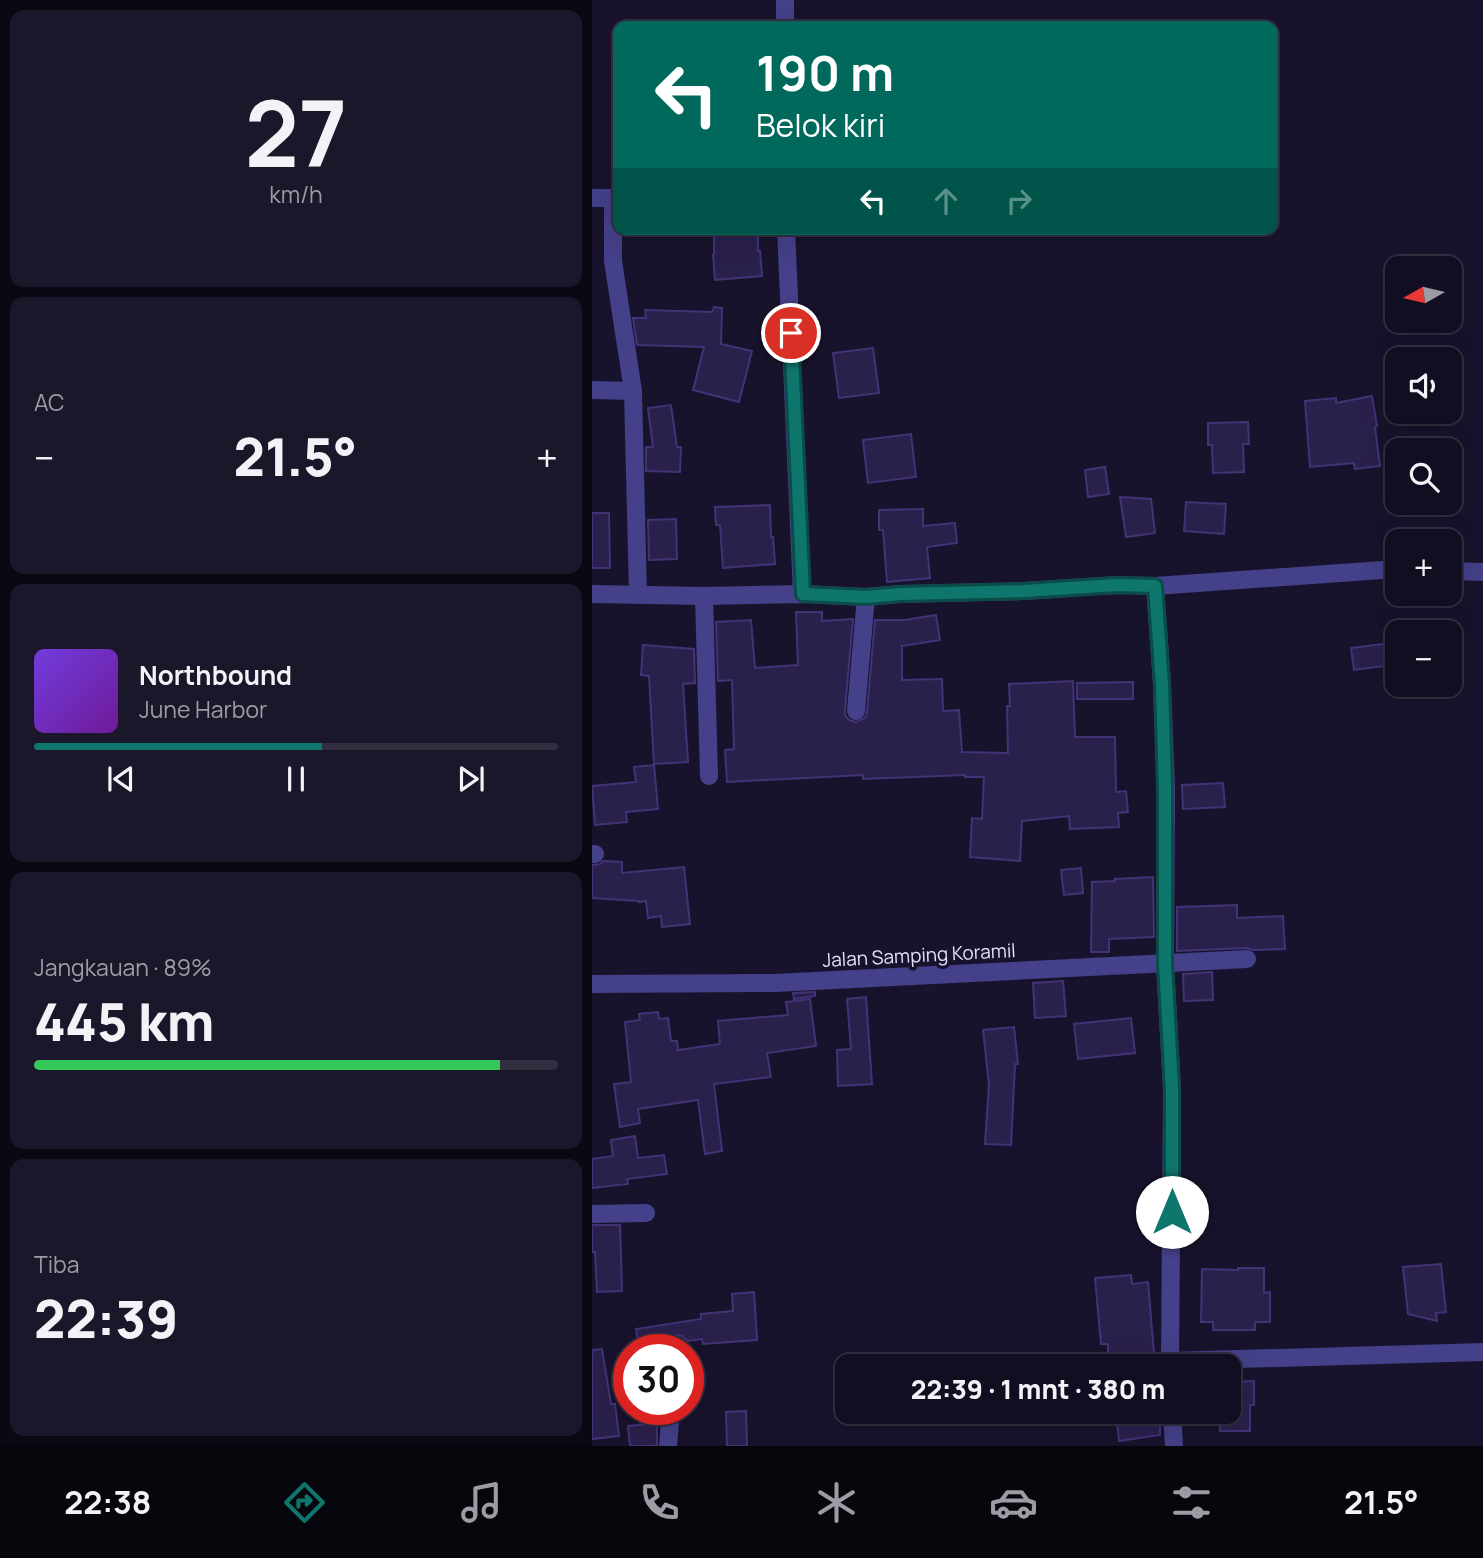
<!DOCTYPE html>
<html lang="id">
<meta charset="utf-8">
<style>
body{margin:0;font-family:Manrope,sans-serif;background:#1b172a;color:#f1f3f6;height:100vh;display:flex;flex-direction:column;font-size:26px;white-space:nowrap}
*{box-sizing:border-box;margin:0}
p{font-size:23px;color:#9c9ca5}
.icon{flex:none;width:38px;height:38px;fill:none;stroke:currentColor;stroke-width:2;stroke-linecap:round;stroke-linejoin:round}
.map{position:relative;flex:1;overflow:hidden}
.panel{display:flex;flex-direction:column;gap:10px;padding:10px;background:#0a0812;width:592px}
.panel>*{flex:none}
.top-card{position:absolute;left:21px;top:21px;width:665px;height:214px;border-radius:14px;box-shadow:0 7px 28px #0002,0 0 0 2px #312e3f;background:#00695c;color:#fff;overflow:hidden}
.needle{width:46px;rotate:262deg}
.controls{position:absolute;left:793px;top:256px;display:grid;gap:14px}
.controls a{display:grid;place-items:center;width:77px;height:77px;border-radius:14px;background:#120e21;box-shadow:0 7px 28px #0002,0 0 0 2px #312e3f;font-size:35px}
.speed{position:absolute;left:21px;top:1334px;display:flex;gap:14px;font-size:35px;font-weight:700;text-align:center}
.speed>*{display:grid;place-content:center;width:91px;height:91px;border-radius:50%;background:#120e21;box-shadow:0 7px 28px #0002,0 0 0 2px #312e3f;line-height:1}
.speed .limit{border:10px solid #d22;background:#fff;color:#111}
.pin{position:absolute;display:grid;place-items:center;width:60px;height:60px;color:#fff;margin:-30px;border:4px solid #fff;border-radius:50%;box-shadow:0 2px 7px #0007}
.me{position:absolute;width:77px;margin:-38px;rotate:0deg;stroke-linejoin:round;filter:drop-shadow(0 0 5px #0008)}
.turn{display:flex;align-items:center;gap:24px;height:147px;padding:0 28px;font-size:32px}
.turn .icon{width:91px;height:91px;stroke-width:2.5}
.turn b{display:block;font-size:49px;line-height:60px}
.lanes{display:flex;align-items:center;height:66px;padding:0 28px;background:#0003;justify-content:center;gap:35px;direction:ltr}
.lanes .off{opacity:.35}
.big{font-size:52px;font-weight:800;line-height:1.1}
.panel .widget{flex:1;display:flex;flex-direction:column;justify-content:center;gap:10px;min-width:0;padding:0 24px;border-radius:14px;background:#1b172a}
.panel .dial{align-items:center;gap:0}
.dial b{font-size:91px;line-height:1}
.song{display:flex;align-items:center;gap:21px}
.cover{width:84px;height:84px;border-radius:10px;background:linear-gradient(135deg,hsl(260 70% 55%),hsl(280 70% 35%))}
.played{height:7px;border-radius:4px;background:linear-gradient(90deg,#0f766e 55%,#312e3f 55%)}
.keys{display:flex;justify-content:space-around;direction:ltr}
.heat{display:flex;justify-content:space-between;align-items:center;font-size:38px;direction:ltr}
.charge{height:10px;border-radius:5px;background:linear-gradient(90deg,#34c759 89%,#312e3f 0)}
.trip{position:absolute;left:243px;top:1354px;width:406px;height:70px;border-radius:14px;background:#120e21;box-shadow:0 7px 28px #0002,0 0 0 2px #312e3f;font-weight:800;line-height:70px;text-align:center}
.menu{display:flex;height:112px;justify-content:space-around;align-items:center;background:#07060d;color:#9c9ca5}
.menu .icon{width:49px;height:49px}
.menu .current{color:#0f766e}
.menu b{font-size:32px;color:#f1f3f6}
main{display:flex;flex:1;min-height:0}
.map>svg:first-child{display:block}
</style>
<main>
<section class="panel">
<div class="widget dial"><b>27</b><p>km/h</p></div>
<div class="widget"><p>AC</p>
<div class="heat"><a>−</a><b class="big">21.5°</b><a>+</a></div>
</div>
<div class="widget">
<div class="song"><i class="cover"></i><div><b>Northbound</b><p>June Harbor</p></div></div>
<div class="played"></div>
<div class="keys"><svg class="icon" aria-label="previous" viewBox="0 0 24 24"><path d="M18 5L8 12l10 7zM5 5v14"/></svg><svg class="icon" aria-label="pause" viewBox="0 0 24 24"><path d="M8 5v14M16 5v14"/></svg><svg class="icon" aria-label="next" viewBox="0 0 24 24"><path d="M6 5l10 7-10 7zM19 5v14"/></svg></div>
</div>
<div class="widget"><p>Jangkauan · 89%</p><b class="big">445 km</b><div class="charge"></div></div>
<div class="widget"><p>Tiba</p><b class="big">22:39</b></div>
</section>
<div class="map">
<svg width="892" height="1446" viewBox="0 0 892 1446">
<rect width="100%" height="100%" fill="#18132c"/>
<!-- building -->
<g fill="#2a204c" stroke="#423377" stroke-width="2">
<path d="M122,229h44v22h2l2,25 -47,4 -2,-25 1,-1z"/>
<path d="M122,307l8,1 -1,36 31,7 -13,51 -46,-12 11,-43 -67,-2 -4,-27h13l-1,-8 67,2z"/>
<path d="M281,348l6,45 -40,5 -6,-45z"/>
<path d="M780,396l5,30 -2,1 5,39 -25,3 -1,-6 -44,4 -5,-66 31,-3v5z"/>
<path d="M79,405l6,42h4l-1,25 -34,-1v-24h7l-5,-39z"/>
<path d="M656,422l1,22h-6l1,28 -31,1 -1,-28h-4v-22z"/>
<path d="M319,434l5,43 -48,6 -5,-43z"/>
<path d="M513,467l4,27 -21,3 -3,-27z"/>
<path d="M528,497l31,2 4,34 -29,4z"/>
<path d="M594,502l40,2 -2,30 -40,-3z"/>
<path d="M178,505l1,32h2l2,27 -52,4 -3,-43h-4l-1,-18z"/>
<path d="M331,509v17l32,-3 2,20 -30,4 3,31 -43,4 -4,-52h-4v-20z"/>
<path d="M0,513h17l1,55h-18z"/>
<path d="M84,519l1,40 -28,1 -1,-40z"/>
<path d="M204,612h26v9l31,-2 -8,91v5l4,5 7,2 9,-4 2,-6 8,-92h30l31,-5 4,25 -38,6v34l40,-1 1,32 16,-1 3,42 46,1 -1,-47h3l-1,-22 64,-3 2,56h40l1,55 10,-1 2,21 -10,1 1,14 -49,2 -1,-13 -47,5 -2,40 -50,-4 2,-39 10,1 2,-42h-19v-2l-102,4v-4l-136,7 -2,-32 9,-1 -2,-69 -14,1 -2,-59 35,-2 4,48 43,-3z"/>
<path d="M798,643l3,22 -39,5 -3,-22z"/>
<path d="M51,645l51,4 1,34 -12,1 5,78 -34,2 -5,-88 -8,-1z"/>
<path d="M541,682v17h-56v-16z"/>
<path d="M62,765l4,44 -32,3 1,10 -32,3 -3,-39 44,-4 -2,-15z"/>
<path d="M631,783l2,24 -42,2 -1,-24z"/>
<path d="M11,861l19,1v11l62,-6 6,57 -28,3 -1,-11 -13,2 -2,-17 -7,1v-1l-47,-3v-33l8,-1z"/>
<path d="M489,868l2,25 -19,2 -3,-25z"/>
<path d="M561,877l1,60 -45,2v13h-18l1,-70 23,-1v-2z"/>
<path d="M645,905v13l46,-2 2,33 -31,1 -8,-2 -69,3v-44z"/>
<path d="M620,972l1,28 -29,1 -1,-27z"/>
<path d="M471,981l3,35 -31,2 -2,-35z"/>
<path d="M223,992v4l-21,3 -1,-6z"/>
<path d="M274,997l6,87 -34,2 -1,-36 14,-1 -4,-50z"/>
<path d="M218,999l6,47 -49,7 4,24 -57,7 8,67 -17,3 -7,-54 -60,9 2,14 -20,4 -6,-43 17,-2 -6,-60 15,-2 -1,-6 19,-2 1,7 9,-1 3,23h6l1,9 42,-6 -2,-23 70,-6 -2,-13z"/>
<path d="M539,1018l4,35 -57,6 -4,-35z"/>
<path d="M422,1027l4,37h-3l-4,81 -26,-1 4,-59 -6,-55z"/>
<path d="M43,1136l3,22 26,-3 3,19 -40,5 1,5 -36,4v-29l21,-3 -2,-16z"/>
<path d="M0,1225h28l2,66 -25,1 -2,-40h-3z"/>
<path d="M849,1264l5,48 -10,1 1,8 -29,-7 -5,-47z"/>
<path d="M646,1268h26v25l6,-1v30h-15v8h-42v-8h-12l1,-53 36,1z"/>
<path d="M539,1275l1,9 16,-2 7,83 -47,2v-23h-7l-6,-66z"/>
<path d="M162,1292l3,48 -54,4 -1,-5 -15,2 -5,-5 -6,-1 -5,2 -5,7 -27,4 -3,-19 65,-10v-5l32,-3 -1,-17z"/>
<path d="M10,1349l9,55h4l4,32 -27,3v-89z"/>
<path d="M662,1381v24h-4v26h-30v-19h9v-30z"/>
<path d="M154,1411l1,35h-20l-1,-34z"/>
<path d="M524,1412h44v23l-41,6z"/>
<path d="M65,1423v23h-27l-2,-20z"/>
</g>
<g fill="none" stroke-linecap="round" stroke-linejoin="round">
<!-- minor -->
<g stroke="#444089" stroke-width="18">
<path d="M193,26v-26"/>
<path d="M0,198h26"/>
<path d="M21,198v63l20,130 5,204"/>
<path d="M194,229l16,365"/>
<path d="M0,390l41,1"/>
<path d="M858,571l34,1"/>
<path d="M563,586l7,98 4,105 -1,175 7,125 -2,278"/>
<path d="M0,594l112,2 98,-2 64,3 34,-3 124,-3 92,-6 39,1 242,-17"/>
<path d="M112,596l5,180"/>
<path d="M264,711l10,-114"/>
<path d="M0,854h3"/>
<path d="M0,984l183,-1 472,-24"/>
<path d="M0,1214l54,-1"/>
<path d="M85,1349v-3"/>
<path d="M578,1361l314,-9"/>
<path d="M580,1412l2,34"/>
<path d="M76,1446l3,-37"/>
</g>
</g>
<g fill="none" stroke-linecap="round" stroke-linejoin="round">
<defs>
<path id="route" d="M199,333l12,261 63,3 34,-3 124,-3 92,-6 39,1 7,98 3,105v175l7,125v123"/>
</defs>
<!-- route casing -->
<use href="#route" stroke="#0a4d48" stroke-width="18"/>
<!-- route -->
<use href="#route" stroke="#0f766e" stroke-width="12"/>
</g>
<g text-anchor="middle" stroke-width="7" stroke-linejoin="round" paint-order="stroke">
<!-- street labels -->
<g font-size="19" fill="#e3dffe" stroke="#18132c">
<text transform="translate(327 955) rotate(-3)" y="7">Jalan Samping Koramil</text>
</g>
</g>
</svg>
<div class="controls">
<a><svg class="needle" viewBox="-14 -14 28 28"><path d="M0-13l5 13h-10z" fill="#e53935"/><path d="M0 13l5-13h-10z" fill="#9c9ca5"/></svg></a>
<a><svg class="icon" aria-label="sound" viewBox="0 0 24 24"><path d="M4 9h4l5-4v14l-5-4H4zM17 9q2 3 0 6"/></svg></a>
<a><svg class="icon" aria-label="search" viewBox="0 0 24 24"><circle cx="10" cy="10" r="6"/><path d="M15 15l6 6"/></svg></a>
<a>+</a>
<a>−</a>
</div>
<div class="speed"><div class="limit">30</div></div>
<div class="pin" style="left:199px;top:333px;background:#d93025"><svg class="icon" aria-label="arrive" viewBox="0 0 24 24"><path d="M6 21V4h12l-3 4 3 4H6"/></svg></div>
<svg class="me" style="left:580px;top:1212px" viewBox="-20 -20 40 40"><circle r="19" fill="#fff"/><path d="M0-13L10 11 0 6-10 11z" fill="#0f766e"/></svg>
<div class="trip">22:39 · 1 mnt · 380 m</div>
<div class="top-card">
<div class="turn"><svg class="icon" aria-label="left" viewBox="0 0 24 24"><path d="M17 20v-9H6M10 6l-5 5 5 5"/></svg><div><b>190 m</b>Belok kiri</div></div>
<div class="lanes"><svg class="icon" aria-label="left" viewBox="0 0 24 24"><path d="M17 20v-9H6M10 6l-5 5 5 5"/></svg><svg class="icon off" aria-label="ahead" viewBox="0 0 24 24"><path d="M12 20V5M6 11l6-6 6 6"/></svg><svg class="icon off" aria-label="right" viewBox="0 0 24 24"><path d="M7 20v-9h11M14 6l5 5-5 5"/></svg></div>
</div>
</div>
</main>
<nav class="menu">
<b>22:38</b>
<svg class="icon current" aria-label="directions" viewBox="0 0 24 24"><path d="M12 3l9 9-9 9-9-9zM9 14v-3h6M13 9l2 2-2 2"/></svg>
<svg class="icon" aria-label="music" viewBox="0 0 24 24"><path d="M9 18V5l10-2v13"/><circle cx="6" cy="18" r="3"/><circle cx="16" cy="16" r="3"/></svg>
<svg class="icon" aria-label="phone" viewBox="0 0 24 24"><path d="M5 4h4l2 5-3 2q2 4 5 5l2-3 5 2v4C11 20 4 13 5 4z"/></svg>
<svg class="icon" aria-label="climate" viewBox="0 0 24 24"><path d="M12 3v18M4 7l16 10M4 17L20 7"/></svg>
<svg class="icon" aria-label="car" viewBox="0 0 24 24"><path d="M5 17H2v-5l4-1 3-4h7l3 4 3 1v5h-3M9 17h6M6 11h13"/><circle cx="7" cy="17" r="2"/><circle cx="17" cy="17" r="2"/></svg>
<svg class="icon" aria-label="filters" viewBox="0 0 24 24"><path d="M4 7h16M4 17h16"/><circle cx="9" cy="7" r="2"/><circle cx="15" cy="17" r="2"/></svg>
<b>21.5°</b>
</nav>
